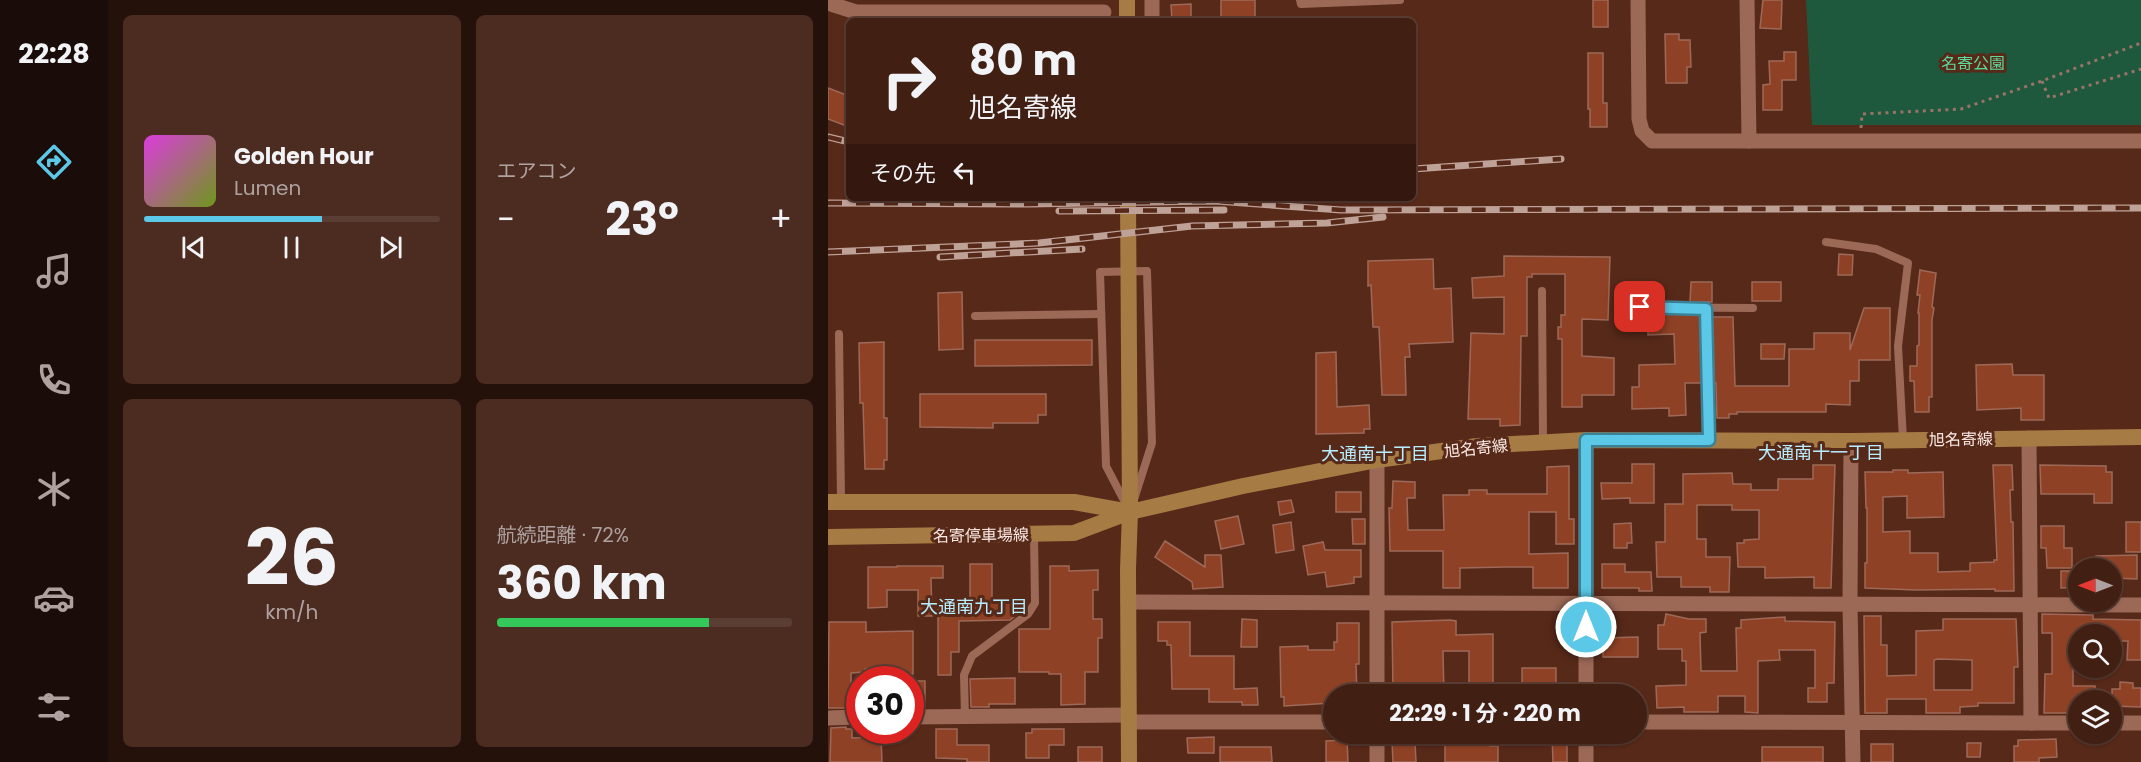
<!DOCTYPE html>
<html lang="ja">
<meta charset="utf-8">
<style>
body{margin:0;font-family:Poppins,"Noto Sans JP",sans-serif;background:#4c2c21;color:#f1f3f6;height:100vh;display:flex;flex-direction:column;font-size:22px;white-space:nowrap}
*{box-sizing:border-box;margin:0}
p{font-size:20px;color:#aea2a0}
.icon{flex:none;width:33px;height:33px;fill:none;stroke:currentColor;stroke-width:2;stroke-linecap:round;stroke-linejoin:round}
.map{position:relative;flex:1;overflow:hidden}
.sheet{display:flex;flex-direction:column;gap:15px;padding:15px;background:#24110a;width:720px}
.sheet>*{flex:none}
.top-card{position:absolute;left:18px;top:18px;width:570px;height:183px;border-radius:9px;box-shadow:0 2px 4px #0004,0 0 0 2px #5a3d33;background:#411f13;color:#f1f3f6;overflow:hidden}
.needle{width:39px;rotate:270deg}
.tools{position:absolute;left:1240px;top:558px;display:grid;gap:12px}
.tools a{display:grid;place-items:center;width:54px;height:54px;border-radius:50%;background:#411f13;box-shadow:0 2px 4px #0004,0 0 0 2px #5a3d33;font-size:30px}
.speed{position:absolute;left:18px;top:666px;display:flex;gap:12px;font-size:30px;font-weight:700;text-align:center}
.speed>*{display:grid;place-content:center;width:78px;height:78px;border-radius:50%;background:#411f13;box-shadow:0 2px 4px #0004,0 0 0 2px #5a3d33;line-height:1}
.speed .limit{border:9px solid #d22;background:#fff;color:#111}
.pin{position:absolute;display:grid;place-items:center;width:51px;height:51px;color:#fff;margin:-26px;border-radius:12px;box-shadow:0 3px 9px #0006}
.me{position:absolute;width:66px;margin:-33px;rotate:0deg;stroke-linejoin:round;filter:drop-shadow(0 0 4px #0008)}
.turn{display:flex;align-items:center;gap:21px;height:126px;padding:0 24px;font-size:27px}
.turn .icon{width:78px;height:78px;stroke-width:2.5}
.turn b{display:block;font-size:42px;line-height:51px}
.then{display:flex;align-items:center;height:57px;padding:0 24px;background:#0003;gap:12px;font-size:22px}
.big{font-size:45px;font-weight:700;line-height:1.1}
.sheet .tile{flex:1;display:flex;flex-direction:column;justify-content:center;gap:9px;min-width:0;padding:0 21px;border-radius:9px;background:#4c2c21}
.sheet .dial{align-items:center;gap:0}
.dial b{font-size:78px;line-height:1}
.song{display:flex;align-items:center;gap:18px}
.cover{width:72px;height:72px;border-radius:9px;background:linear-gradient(135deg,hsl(300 70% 55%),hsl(80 70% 35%))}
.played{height:6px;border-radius:3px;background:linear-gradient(90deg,#5bc8e7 60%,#5a3d33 60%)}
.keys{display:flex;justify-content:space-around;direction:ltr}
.heat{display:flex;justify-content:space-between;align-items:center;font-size:33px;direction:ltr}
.charge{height:9px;border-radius:4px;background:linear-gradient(90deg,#34c759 72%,#5a3d33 0)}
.sheet .tiles{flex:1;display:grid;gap:15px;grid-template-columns:repeat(2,1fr)}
.trip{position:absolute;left:495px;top:684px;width:324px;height:60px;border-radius:30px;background:#411f13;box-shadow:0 2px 4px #0004,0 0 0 2px #5a3d33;font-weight:700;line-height:60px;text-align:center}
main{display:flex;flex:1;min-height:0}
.tabs{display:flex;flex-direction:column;width:108px;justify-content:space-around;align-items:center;background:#1a0c08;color:#aea2a0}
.tabs .icon{width:42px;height:42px}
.tabs .selected{color:#5bc8e7}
.tabs b{font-size:27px;color:#f1f3f6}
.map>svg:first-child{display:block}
</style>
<main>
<nav class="tabs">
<b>22:28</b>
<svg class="icon selected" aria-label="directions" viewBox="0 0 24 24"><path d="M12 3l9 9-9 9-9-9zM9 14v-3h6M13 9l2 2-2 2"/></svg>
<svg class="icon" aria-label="music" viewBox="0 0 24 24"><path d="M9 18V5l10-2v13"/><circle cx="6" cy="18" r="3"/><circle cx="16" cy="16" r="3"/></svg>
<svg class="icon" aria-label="phone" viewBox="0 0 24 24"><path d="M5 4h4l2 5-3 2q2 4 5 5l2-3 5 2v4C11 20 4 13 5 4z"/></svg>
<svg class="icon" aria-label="climate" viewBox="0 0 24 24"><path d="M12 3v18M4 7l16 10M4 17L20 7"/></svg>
<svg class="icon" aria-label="car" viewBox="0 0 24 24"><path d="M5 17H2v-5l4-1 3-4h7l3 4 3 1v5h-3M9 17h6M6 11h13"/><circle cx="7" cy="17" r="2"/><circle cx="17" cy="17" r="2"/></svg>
<svg class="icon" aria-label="filters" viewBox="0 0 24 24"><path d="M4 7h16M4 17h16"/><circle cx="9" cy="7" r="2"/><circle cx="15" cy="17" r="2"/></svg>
</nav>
<section class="sheet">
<div class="tiles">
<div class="tile">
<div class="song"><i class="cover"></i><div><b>Golden Hour</b><p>Lumen</p></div></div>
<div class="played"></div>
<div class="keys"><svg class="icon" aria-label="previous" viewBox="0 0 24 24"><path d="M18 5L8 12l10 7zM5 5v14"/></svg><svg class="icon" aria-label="pause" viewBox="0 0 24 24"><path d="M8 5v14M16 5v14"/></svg><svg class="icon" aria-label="next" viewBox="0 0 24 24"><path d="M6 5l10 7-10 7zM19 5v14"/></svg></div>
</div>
<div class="tile"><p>エアコン</p>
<div class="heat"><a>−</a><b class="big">23°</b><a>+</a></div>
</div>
<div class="tile dial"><b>26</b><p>km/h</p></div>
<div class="tile"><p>航続距離 · 72%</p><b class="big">360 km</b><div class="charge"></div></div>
</div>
</section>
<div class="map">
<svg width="1313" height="762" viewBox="0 0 1313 762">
<rect width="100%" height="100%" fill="#572919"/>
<!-- green -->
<path fill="#1f593d" d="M978,0h335v125h-329z"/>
<!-- building -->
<g fill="#8f4125" stroke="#9e6958" stroke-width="1.5" fill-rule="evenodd">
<path d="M393,0h34v19l-34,2z"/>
<rect x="765" y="0" width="15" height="27"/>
<path d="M935,0h19l-1,29 -21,-1z"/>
<path d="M363,4v17h-19l-1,-16z"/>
<path d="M837,34h14v6h11l1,27h-4v16h-21z"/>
<path d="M956,52h12v28h-14v30h-19v-25l7,-1 -1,-23h15z"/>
<path d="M760,53h15v50h4v24h-17v-18h-2z"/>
<path d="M0,88l21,8v31l-21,-8z"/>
<path d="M1011,254l14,1 -1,20h-14z"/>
<path d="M676,256l106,1 -2,63 -26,-1v37l32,2v37h-32v12h-20v-68h-4v-12h3v-12h4v-41h-33v3h-5v59h-6l-1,89 -20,1v-7h-32l3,-86 33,1v-37l-31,1 -1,-20 32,-2z"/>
<path d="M605,259l1,30 17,-1 2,54 -44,2 1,13h-5l1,38h-24l-3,-68h-6l-2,-42 -3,1v-25z"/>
<path d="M1092,270l16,3 -4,34 2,1 -2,12v77h-3v15h-14l-1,-31h-4v-15h7v-20l2,-1v-32h-1l2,-18h-3z"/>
<path d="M863,282h21v20h-22z"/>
<rect x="924" y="282" width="29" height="19"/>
<path d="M134,292l1,57 -24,1 -1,-57z"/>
<path d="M1036,308h26v52h-31v21h-9v24l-24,-1v8h-89v2h-8v4h-12l-1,-35h-2l-2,-66h21l2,69h54v-37h25v-16h36v17z"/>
<path d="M820,314h52l2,69h-17l1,32 -17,1v-8l-37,1v-22h7v-22l36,-1 -1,-30 -26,1z"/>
<path d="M147,340h117v25l-117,1z"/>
<path d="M56,342v76h3v42h-3v9h-19l-2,-66h-3l-1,-60z"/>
<path d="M933,344h24l-1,15h-23z"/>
<path d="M508,352l1,55 32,-2 1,24h-6v4l-48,1v-81z"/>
<path d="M1184,364l1,11h31v45h-23v-12l-44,2 -1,-45z"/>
<path d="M92,394h126v21h-8v8h-45v5l-73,-1z"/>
<path d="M804,464h22v39h-24v-5l-28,1 -1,-16h31z"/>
<path d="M985,465h22l-4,123h-17v-11l-49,1v-11h-27l-1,-24h7v-3l15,-1v-29h-27v-5h-35v34h9v18h24l-1,35h-19v-5h-29v-10h-24l-1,-35h9v-38h18v-30l49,-1 1,11h18v6h27v-11h35z"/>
<path d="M1165,465h19l1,25h-3l1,32h2l1,69h-19v-2l-79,1 -51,-2v-25h2v-55h-1l-1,-36h28v-2h15v3l35,-1 1,45 -37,1v-22l-24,1v35l27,-1v22h28v19l32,-1v-8l24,-1v-2h3z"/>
<path d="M1212,465l66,1v6h6v31h-18v-9h-53z"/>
<path d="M741,466v53h5v25h-18v-32h-27v42l39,-1v35h-35v-21h-27l-46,1v20h-17v-37h-53l-1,-43h3l1,-27 22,1v16h-8l1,32h36l-1,-35h26v-5h18v4h60v-27z"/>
<rect x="508" y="492" width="25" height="20"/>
<path d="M463,500l3,12 -14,3 -2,-13z"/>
<path d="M410,516l6,28 -23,5 -6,-28z"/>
<path d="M524,519h13v25h-12z"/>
<path d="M463,522l3,28 -18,3 -3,-28z"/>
<rect x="1298" y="522" width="15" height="30"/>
<path d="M803,523l1,20h-5v5h-13v-24z"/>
<path d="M1213,526h23v22h8v20h-25l-1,-20h-5z"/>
<path d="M337,541l40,26v-12h16l2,32 -30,2 -1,-7 -37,-25z"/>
<path d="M495,542l2,8h36v27h-7v6l-27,4 -2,-15 -17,3 -5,-29z"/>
<path d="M1309,555v24l-25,-1v-10h-16v-12z"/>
<path d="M142,564h22v37h23v15l-5,4 -51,1v31h-8v23h-13v-70l32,-1z"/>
<path d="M774,564h23v8h26l1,19h-13v-3h-37z"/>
<path d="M69,566h46v12h-12l1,38h-14v-26h-31v17l-19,1v-41h29z"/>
<path d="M222,566h19v5l29,-1v20h-5v29h9v19h-4v34h-13v32l-24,1v-31h-12v-2h-30v-43h31z"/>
<path d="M1233,571h18v16l-18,1z"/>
<path d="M838,614l23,5h17v13l-6,1 1,38h36l-1,-43h5v-8l44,-3v4l50,1 -1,61h-7v19h-19v-14h7v-38h-36l1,10 -22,1v52l-13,-1v-16h-27v16h-34v-5l-27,1 -1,-22 30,-1v-24h-4v-12h-24v-24h6z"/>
<path d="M1214,614l51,1v4l48,1v40h-14l1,-19h-16v-7h-33v4h-6v48h22v14h-16v10h-5v3h-30l1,-39h7v-41h-10z"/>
<path d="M1036,616h17v29h6v31l29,-1v-44l27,-1v-11h73l2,48h-4v36h-36v3l-18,1v6h-34v-14h-39v14h-22zM1110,659l34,1v30h-38v-30z"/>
<path d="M414,619l15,1v27h-16z"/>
<path d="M622,620l6,1v14l37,-1v60h-24v-43h-26l1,43h-17l-4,-2h-30l-1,-70z"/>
<path d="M1,622h37v10l47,-1v43h-15v-5h-33v3l-14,1v26h-5v9h-18z"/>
<path d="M330,622h32v34h44v33l23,-1 1,17h-16v-3h-33v-13h-37l-1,-44h-4v-4h-9z"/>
<path d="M509,623h22v41h-3l1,30h-25v9l-48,3v-9h-3l-1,-50 28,-1v4h26v-8h3z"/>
<path d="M810,637v20h-35v-19z"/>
<rect x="694" y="668" width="34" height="26"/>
<path d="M187,678v26h-26v3h-18l-1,-28z"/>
<rect x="82" y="681" width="15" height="26"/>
<path d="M1292,682l13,1v5h8v19l-29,-1v-17h8z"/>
<path d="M18,727v2h6v9l29,-1 1,25h-52l1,-34z"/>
<path d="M108,729h21v16h32v17h-22v-3l-31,-1z"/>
<path d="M204,729h32v16h-15v13h-23v-25h6z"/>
<path d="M386,737v16h-26l-1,-15z"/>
<path d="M649,737v3h13v6h8v16h-53v-24z"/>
<path d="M724,737h15v25h-14z"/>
<path d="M1228,739l1,18 -18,1v4h-25v-16h4v-6z"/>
<path d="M519,740l1,22h-22v-21z"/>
<path d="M564,742h23l1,20h-23z"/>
<path d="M1139,743h14l-1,14h-13z"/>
<rect x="1043" y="744" width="22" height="18"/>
<rect x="250" y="747" width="24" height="15"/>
<path d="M392,747h51l1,15h-52z"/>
<rect x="934" y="747" width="61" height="15"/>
</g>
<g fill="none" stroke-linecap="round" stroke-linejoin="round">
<!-- path -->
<g stroke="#977468" stroke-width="3" stroke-dasharray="3 4.5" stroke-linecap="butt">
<path d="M1214,81l7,17 92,-29"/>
<path d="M1033,128l1,-14 99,-5 81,-28 99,-38"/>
</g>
<!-- service -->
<g stroke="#9d6957" stroke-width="8">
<path d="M472,0l1,4 99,-4"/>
<path d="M998,242l50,7 32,14 -10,83 5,94"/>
<path d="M319,271l5,172 -22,69 -24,-46 -6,-194z"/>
<path d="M714,291l1,152"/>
<path d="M790,307l135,1"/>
<path d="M878,309l3,131"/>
<path d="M147,316l125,-2"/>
<path d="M11,334l2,168"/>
<path d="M137,717l-1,-42 8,-19 56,-42 7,-11 -1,-69"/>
</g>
<!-- minor -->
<g stroke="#9d6957" stroke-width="15">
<path d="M810,0l1,119 3,12 10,10h489"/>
<path d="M919,0l2,141"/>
<path d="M0,3l28,9h248"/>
<path d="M324,21v-21"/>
<path d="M1201,438l2,285"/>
<path d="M1023,441l-1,163 3,158"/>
<path d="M549,460v234"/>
<path d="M300,602l1013,3"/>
<path d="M758,694v-254"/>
<path d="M82,717l219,-2"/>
<path d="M0,718l32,-1"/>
<path d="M301,722h205"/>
<path d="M808,722l443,1"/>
<path d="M1284,723h29"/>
<path d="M549,734v28"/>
<path d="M758,734v28"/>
</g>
<!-- secondary -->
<g stroke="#a67b44" stroke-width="16">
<path d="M299,0v21"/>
<path d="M300,198l2,314 -2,57 1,193"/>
<path d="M0,502h246l56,10"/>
<path d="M0,537l246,-4 56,-21 113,-26 134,-26 100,-14 109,-6 265,1 290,-4"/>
</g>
<defs>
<g id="rail">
<path d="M0,137l21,5"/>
<path d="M585,169l148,-10"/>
<path d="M0,203l200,1 187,-3 126,9 800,-2"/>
<path d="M231,211l165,-1"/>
<path d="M0,252l211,-9 153,-17 135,-3 56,-6"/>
<path d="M112,257l142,-8"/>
</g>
</defs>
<!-- rail casing -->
<use href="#rail" stroke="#bea197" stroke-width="7"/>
<!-- rail -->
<use href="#rail" stroke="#572919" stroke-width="4.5" stroke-dasharray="14" stroke-linecap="butt"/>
</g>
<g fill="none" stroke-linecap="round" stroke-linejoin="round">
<defs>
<path id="route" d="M758,627v-187h123l-3,-131 -66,-2"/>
</defs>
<!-- route casing -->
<use href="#route" stroke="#3b8296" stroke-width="15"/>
<!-- route -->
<use href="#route" stroke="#5bc8e7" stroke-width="10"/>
</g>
<g text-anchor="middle" stroke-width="6" stroke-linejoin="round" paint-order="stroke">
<!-- park labels -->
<g font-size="16" fill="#5bda9c" stroke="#572919">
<text x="1145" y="69">名寄公園</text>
</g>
<!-- street labels -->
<g font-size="16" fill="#fbe8e2" stroke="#572919">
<text transform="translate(1133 439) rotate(-1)" y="6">旭名寄線</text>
<text transform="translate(648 448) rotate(-6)" y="6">旭名寄線</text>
<text transform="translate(153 535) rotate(-1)" y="6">名寄停車場線</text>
</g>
<!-- neighbourhood labels -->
<g font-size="18" fill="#b7edff" stroke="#572919">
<text x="993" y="459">大通南十一丁目</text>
<text x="547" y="460">大通南十丁目</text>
<text x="146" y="613">大通南九丁目</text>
</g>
</g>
</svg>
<div class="tools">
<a><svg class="needle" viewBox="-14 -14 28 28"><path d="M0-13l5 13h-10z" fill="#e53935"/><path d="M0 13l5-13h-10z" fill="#aea2a0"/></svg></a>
<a><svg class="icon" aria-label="search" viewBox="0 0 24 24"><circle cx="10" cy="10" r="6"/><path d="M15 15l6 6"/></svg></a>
<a><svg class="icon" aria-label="layers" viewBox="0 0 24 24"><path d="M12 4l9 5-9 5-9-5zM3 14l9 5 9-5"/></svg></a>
</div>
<div class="speed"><div class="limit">30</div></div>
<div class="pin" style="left:812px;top:307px;background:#d93025"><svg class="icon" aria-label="arrive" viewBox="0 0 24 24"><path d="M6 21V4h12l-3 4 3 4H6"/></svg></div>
<svg class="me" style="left:758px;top:627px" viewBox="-20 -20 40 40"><circle r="17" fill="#5bc8e7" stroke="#fff" stroke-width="3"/><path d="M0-11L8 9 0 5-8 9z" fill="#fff"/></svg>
<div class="trip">22:29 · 1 分 · 220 m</div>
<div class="top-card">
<div class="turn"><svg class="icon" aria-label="right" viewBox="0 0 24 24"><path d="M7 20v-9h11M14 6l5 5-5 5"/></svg><div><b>80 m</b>旭名寄線</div></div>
<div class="then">その先<svg class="icon" aria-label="left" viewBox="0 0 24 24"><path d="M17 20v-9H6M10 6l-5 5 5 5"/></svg></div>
</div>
</div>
</main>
